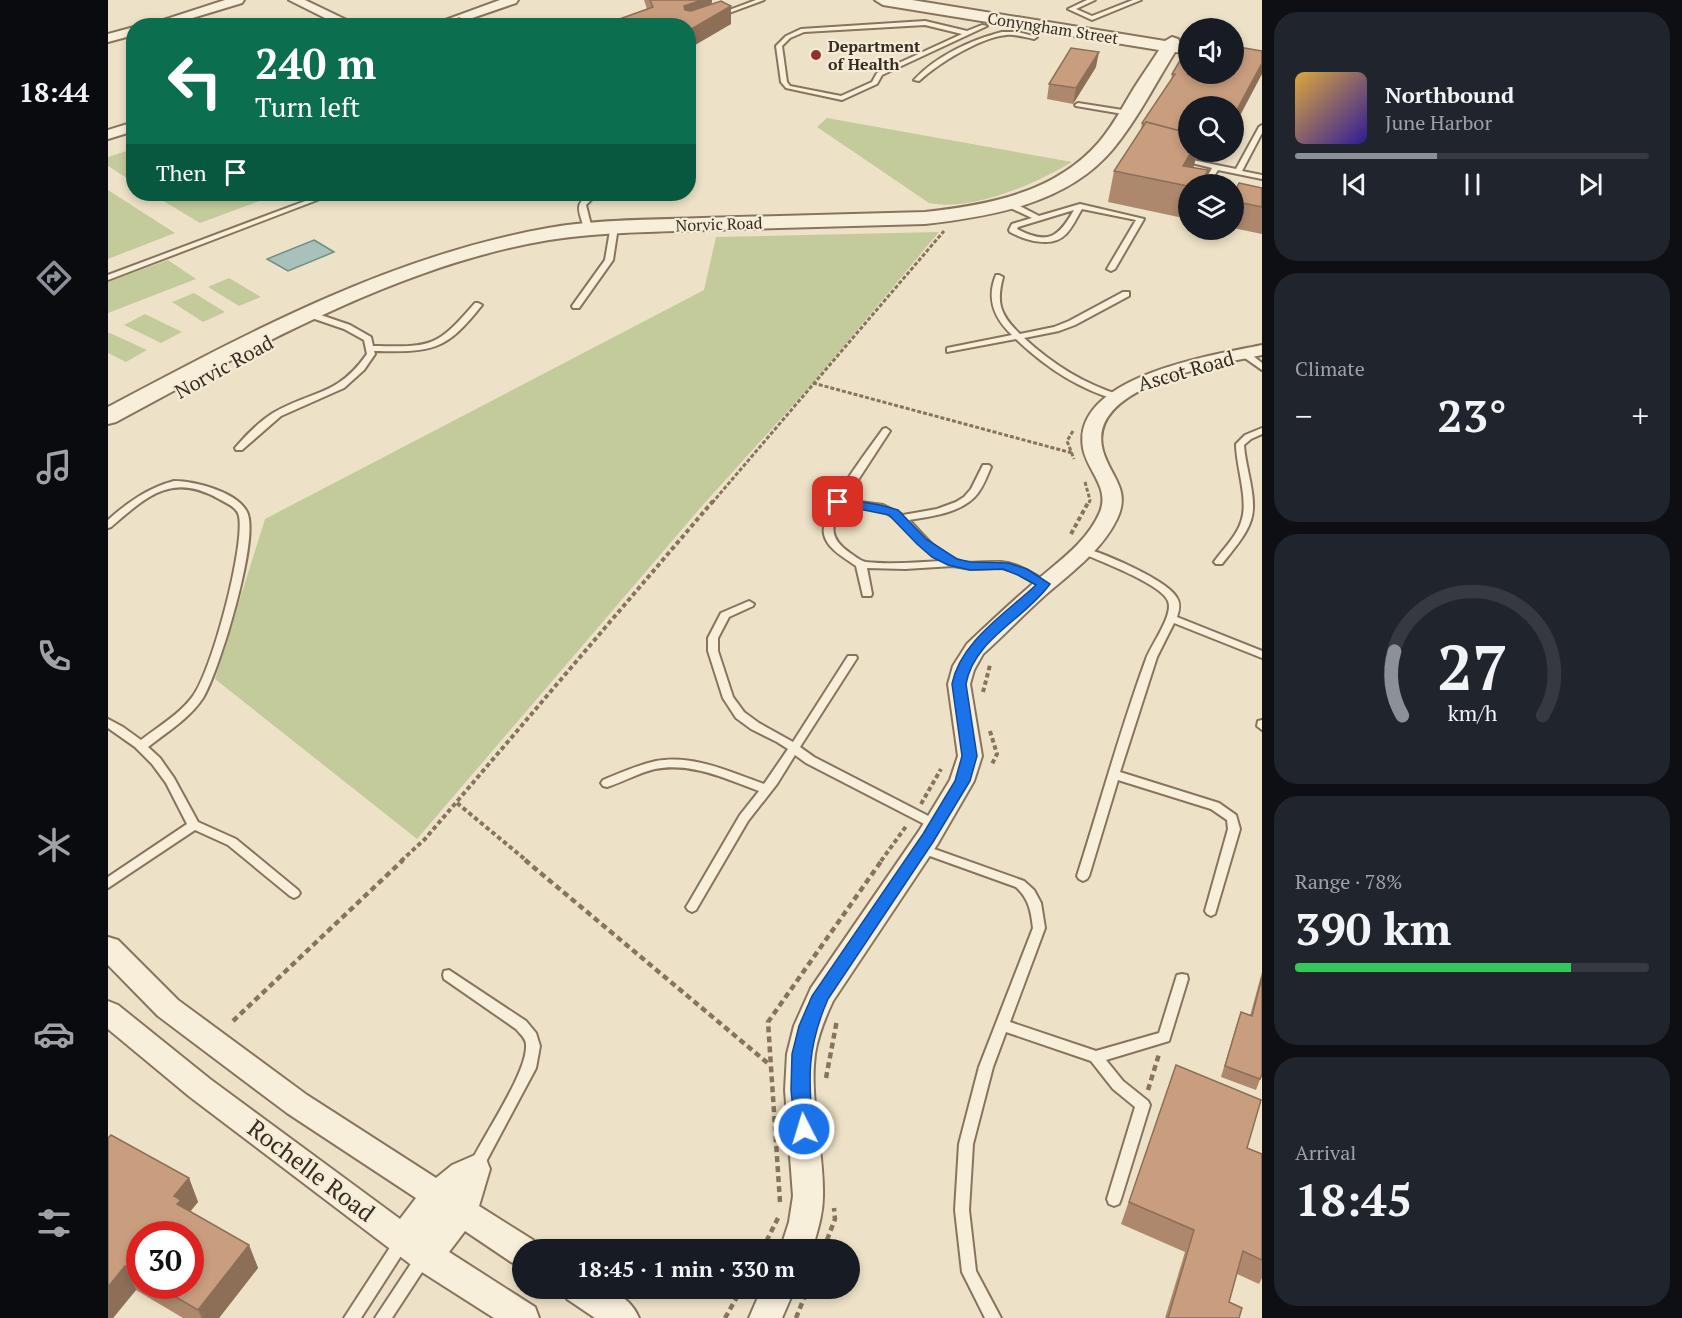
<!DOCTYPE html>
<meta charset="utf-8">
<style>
body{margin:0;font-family:"PT Serif",serif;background:#20242c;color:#f1f3f6;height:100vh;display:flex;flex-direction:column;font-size:22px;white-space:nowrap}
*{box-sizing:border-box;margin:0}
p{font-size:20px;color:#9ea1a6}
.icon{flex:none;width:33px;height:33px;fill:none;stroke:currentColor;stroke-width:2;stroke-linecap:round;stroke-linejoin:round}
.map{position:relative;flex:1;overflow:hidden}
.drawer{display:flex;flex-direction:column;gap:12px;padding:12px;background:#0d0f14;width:420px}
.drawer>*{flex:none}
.guide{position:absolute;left:18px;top:18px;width:570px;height:183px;border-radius:24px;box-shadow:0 3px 9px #0003;background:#0b6e4f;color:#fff;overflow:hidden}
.buttons{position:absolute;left:1070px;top:18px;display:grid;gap:12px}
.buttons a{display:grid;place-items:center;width:66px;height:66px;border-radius:50%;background:#171b24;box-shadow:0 3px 9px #0003;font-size:30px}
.speed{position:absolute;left:18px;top:1221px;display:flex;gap:12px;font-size:30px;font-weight:700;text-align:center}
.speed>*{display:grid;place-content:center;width:78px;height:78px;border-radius:50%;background:#171b24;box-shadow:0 3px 9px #0003;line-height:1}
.speed .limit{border:9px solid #d22;background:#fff;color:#111}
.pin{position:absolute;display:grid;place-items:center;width:51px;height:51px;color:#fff;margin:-26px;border-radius:12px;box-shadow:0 3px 9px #0006}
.me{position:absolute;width:66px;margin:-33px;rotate:355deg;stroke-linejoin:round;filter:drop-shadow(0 0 4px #0008)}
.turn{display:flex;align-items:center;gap:21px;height:126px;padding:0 30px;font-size:27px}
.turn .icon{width:78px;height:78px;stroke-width:2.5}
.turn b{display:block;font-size:42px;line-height:51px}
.then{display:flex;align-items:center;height:57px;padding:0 30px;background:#0003;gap:12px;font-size:22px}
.big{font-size:45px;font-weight:600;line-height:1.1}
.drawer .widget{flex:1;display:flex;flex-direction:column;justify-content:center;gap:9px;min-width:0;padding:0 21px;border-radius:24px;background:#20242c}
.drawer .dial{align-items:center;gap:0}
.dial svg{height:156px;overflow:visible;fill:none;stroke:#363941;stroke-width:7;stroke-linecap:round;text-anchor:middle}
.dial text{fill:#f1f3f6;stroke:none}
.song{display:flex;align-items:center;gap:18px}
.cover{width:72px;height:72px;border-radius:9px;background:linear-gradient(135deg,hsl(40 70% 55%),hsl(250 70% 35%))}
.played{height:6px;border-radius:3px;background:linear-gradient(90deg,#8c9099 40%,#363941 40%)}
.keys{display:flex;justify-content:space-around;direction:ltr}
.heat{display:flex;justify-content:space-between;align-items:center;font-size:33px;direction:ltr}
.charge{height:9px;border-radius:4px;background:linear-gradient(90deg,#34c759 78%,#363941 0)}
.trip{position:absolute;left:404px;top:1239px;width:348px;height:60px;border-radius:30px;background:#171b24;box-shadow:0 3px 9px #0003;font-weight:600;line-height:60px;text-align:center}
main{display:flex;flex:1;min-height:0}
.tab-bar{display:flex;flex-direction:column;width:108px;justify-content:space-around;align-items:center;background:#090b0e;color:#9ea1a6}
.tab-bar .icon{width:42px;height:42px}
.tab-bar .active{color:#8c9099}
.tab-bar b{font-size:27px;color:#f1f3f6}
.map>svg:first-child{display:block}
</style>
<main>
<nav class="tab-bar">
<b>18:44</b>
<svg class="icon active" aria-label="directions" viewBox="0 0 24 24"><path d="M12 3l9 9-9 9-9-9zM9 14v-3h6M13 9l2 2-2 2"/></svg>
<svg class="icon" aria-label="music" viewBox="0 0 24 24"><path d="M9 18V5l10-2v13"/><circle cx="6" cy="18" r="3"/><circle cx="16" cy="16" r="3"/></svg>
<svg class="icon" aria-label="phone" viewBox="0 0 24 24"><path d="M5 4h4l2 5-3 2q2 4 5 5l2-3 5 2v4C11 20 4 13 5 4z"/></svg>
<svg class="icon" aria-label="climate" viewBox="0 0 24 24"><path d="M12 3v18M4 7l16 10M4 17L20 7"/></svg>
<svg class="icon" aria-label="car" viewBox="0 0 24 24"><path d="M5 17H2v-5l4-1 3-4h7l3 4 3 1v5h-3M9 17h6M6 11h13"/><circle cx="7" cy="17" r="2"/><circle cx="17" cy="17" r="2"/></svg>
<svg class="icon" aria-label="filters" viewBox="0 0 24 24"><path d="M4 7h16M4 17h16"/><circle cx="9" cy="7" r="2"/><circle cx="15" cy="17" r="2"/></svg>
</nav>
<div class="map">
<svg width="1154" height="1318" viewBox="0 0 1154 1318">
<rect width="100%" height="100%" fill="#ede2c7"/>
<!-- green -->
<g fill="#c4cb9b">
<path d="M719,118l245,44c-37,22 -100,50 -143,41l-112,-76z"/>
<path d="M25,149h1l-1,33 -25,-16v-9z"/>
<path d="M0,190l67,43 -67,26z"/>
<path d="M44,194h126l-78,29z"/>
<path d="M831,232l-126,151 -111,123 -285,333 -202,-160 50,-160 439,-229 12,-53z"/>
<path d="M60,260l28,19 -88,34v-31z"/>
<path d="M121,278l32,19 -22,9 -31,-19z"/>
<path d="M86,293l31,19 -22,10 -31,-20z"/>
<path d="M37,314l37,18 -21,11 -37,-18z"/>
<path d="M0,333h2l37,17 -21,12 -18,-9z"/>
</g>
<!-- water -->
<path fill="#a8c1ba" stroke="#6f8f87" stroke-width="1.5" d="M206,240l20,12 -46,19 -21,-12z"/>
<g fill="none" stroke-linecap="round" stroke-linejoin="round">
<defs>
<g id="service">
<path d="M648,0h8l-43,16 -5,-1z"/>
<path d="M979,0h8l-19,9 16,7 41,-16h8l-49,20 -24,-11z"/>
<path d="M817,21l42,10 15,-6 5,1 -105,49 -5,9 -35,16 -56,-12 -5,-6 -5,-36 10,-10 15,-7zM817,25l37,9 -85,39 -5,9 -31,14 -51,-10 -3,-4 -5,-36 8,-8 14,-6z"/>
<path d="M894,32h16l19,5 -3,2c-9,-2 -19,-5 -28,-4 -27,3 -67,28 -87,46l-5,-1c22,-24 57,-40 88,-48z"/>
<path d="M970,103l51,8 3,2 -3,2 -53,-9 -1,-1z"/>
<path d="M1154,125v8l-20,38 20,4v4l-44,-9 -9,14h-6l9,-16 -32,-8 3,-2 53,11 23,-42z"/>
<path d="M216,194h9l-225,86v-5z"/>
<path d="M481,194h8l-11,11 6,24 -4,2 -4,-2c-4,-18 -11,-23 5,-35z"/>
<path d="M898,202h6l27,14 41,-12 64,15 -29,50 -4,2 -4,-2 29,-49 -54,-11c-5,8 -9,18 -16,25 -14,15 -41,6 -56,-2l-1,-2 3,-6 20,-6 -26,-12zM966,210c-16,28 -26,35 -57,19l1,-2z"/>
<path d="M503,225l7,2 -5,33 -34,48h-6l-1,-2 33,-46z"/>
<path d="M888,275h3l4,2c-7,26 -3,38 17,57l34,-7 15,-6 54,-29h6v4l-54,29 -16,6 -35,7c28,26 60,46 96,57v4l-3,1c-38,-11 -72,-33 -101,-61l-69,13v-4l65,-13c-18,-17 -26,-36 -16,-60z"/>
<path d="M367,303h3l4,2c-37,47 -50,47 -108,46l1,3 -11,16 -20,18 -63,28 -39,34h-6l-1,-2c10,-12 24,-26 38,-35 39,-23 64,-16 94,-59l-3,-14 -20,-11 -38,-13v-4h6l38,13 21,12 2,9c59,1 63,2 102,-43z"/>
<path d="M1134,352h6l14,11v7l-20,-14z"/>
<path d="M778,428l4,3 -45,69 38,5 20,10 34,-6 19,-7 8,-5 7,-8 12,-24h6l2,2c-4,9 -7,18 -13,26 -15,20 -46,23 -69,27 14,14 26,31 45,39 15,7 31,2 47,3 17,1 32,12 47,20l1,2 -1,2h-8l-25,-14 -13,-4 -31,1 -18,-3 -48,3 -38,-1 5,26 -1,2h-8l-7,-30c-11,-8 -29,-17 -32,-32 -5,-21 45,-85 59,-105zM734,505c15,2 32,1 46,9 21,11 33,34 53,47 -24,1 -50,4 -75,1 -6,-1 -11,-6 -16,-9 -21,-15 -20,-26 -8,-48z"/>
<path d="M1154,428v6l-11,5 -7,6c1,22 14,54 7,75 -5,16 -19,31 -29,44h-6l-2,-2c9,-13 24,-27 28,-43 6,-21 -6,-53 -6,-75l9,-9z"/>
<path d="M66,481c21,0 63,11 73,31 13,26 -28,160 -44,186 -13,20 -36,34 -55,49l12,11 14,20 24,44 38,17 62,51 2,3 -2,3 -4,2 -4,-2 -62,-51 -33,-15 -87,58v-11l79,-53 -21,-41 -14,-19 -17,-17 -27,-19v-9l15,8 18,13c18,-14 39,-26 52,-44 19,-25 52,-150 46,-180 -2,-9 -13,-13 -20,-17 -47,-27 -72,-3 -108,28l-3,1v-8c20,-18 40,-32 66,-39z"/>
<path d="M977,548c20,6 83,32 92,50 4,6 2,13 0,19l85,34v7l-88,-35 -17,34 -37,115 99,31 17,12 4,14 -25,85 -4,2 -4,-2 -2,-3 23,-82 -1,-9 -16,-11 -93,-29 -29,96 -2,3 -4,2 -4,-2 -2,-3c23,-72 43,-146 69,-217 5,-14 28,-44 22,-58 -6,-17 -69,-40 -86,-48l-2,-2z"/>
<path d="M641,601l5,3 -1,2 -24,11 -11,21v13l15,46 11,15 15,11 34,19 55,-86h8l1,2 -57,89 14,10 126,65 2,3 -2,3h-8l-126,-65 -11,-8 -18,29 -29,37 -52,89 -4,2 -4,-2 -2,-3 2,-3 52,-89 19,-24c-33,-12 -68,-29 -104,-22 -17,4 -32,13 -48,18l-4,-1 -2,-3 2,-3c17,-7 35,-15 53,-19 37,-7 74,11 108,23l24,-35 -11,-7 -26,-13 -15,-11 -13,-20 -15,-47v-13l13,-25z"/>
<path d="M1154,720v10l-5,-4 1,-5z"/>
<path d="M812,844l104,37 10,9 7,13 4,25 -35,94 86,29 63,-18 18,-58 5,-1 5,1 1,4 -19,62 -63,19 17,21 25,20 2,4 -29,94 -2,5 -5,2 -5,-2 -2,-5 28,-92 -22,-18 -22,-28 -85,-29 -13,35 -20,77 -4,66 7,61 25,47h-16l-23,-46 -7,-62 4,-66 20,-77 54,-139c-2,-17 -4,-29 -17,-41l-100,-36 -2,-3 2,-3z"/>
<path d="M341,970l77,51 10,12 4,13 -4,22 -56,105 -5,1 -5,-1 -2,-5c13,-29 60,-96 58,-123 0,-7 -6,-11 -10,-16l-72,-50 -1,-4 1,-4z"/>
<path d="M295,1233l5,2 2,5 -2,5 -47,73h-17l54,-83z"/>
<path d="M315,1251l5,2 2,5 -2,5 -36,55h-17l43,-65z"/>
</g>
<g id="minor">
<path d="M117,0h19l-2,3 -76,23h-21z"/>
<path d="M181,0h16l54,26h-18z"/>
<path d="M392,0h18l-2,3 -67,23h-20z"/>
<path d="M26,27v8l-26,7v-8z"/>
<path d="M26,122v9l-26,8v-9z"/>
<path d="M1154,345v10c-42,9 -178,30 -159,96 8,27 28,38 14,68 -16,33 -48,55 -75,79 -20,18 -39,38 -59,56l-9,16 -4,14 12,72 -8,25 -37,64 -104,156c-8,17 -15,34 -18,53 -6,47 9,95 8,142 0,19 -6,36 -11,54h-32l9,-28 4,-26 -8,-106 2,-36 7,-28 17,-38 108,-157 31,-51 8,-24 -10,-72 5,-18 14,-22c20,-19 40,-38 61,-56 25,-23 58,-43 72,-76 10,-25 -13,-41 -17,-64 -12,-72 131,-93 179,-103z"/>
<path d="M0,937l10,3 60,60 129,95 129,83 16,-13 23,-10 11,4 4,10 -11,37 54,34 4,10h-15v16l-11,-4 -46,-31 -16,21 86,55 4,11h-45l-80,-51 -224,-170 -82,-68v-28l10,4 92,74 190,140 16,-21 -129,-85 -129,-97 -50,-51z"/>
<path d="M454,1288c30,0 63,-3 77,30h-44l-28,-19z"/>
<path d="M654,1288h33l-13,30h-33z"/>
</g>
<path id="tertiary" d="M767,0h37l253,41 7,-4 6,2 2,4 8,2v8l-13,-1c-20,32 -38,68 -62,97 -46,55 -121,67 -188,75 -73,2 -145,4 -218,6 -52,2 -106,2 -158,10 -151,25 -299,110 -433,182l-8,2v-17c140,-74 282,-151 440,-179 51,-9 103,-8 154,-10 75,-2 149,-4 223,-6 63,-7 130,-19 174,-70 14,-16 24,-36 35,-54 8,-13 17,-25 25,-38l-276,-45z"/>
</defs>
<!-- service casing -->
<use href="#service" stroke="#88745d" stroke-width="4"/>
<!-- minor casing -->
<use href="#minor" stroke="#88745d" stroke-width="4"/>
<!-- tertiary casing -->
<use href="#tertiary" stroke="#88745d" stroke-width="4"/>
<!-- path-far2 -->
<g stroke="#88745d" stroke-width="3" stroke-dasharray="4 2" stroke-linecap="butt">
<path d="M705,383l259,70"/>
<path d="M965,431l-6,10 7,18"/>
<path d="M977,482l5,18 -1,3"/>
<path d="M604,503l232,-272"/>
</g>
<!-- path-far1 -->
<g stroke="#88745d" stroke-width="4" stroke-dasharray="4.5 3" stroke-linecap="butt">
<path d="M963,534l18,-33"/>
<path d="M875,692l7,-27"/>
<path d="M882,731l7,23 -6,12"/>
<path d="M349,803l70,58"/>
<path d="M813,804l20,-35"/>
<path d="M293,861l24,-22 288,-338"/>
<path d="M773,861l26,-36"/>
</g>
<!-- path -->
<g stroke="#88745d" stroke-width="4.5" stroke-dasharray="6 4" stroke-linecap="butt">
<path d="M417,860l245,205"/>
<path d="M125,1021l170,-161"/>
<path d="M718,1078l11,-58"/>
<path d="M1040,1090l11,-36"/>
<path d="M672,1202l-12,-180 114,-162"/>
<path d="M719,1240l8,-21 -1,-11"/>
<path d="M654,1250l16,-32"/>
<path d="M617,1318l17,-30"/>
<path d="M688,1318l12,-30"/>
</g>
<!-- service -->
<use href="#service" fill="#f8efda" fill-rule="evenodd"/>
<!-- minor -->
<use href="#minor" fill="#f8efda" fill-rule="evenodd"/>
<!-- tertiary -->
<use href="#tertiary" fill="#f8efda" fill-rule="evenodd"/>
</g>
<!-- wall -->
<g fill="#ad886c" fill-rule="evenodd">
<path d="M536,0h68l-1,4 20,20 -43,25v-23l-41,-17z"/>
<path d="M1080,47v105h33l-4,7 -17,-3 -2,3 -3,-1 -2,9 15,3 -3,14h-17v35l-80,-17 6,-31 27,-42 1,-6 29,-42 1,-7z"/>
<path d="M988,67l-23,37 -26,-5 2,-15z"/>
<path d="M1154,188v46l-29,-6v-33z"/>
<path d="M1154,972v102l-6,16 -35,-13 16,-54 4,-11 9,4z"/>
<path d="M1068,1065l71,83 15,6v124l-3,6 -22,-10 -8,28 10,16h-74l20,-66 -64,-28z"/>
<path d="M0,1138l81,40 9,24 -8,10 59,33 9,23 -39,50h-36l-47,-28 -23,28h-5zM32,1234l50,52h-50z"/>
</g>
<!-- shaded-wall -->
<g fill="#8d6f58">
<path d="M594,0h10l-1,14 -27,10v-18z"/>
<path d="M623,6v18l-43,25v-18z"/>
<path d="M991,52l-3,15 -23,37 3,-16z"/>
<path d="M1154,63v11l-29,55v-12z"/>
<path d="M1083,152h6l-3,14 -11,19v-19z"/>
<path d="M1100,170l-3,14h-4z"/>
<path d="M81,1178l9,24 -11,13v13l-13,-32z"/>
<path d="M141,1245l9,23 -39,50h-17l-4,-8z"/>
<path d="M17,1266l11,24 -23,28h-5v-31z"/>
</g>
<!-- building -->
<g fill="#c99e7e" stroke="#8d6f58" stroke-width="1.5">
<path d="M542,0h52l-18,6 1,4 6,1 30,-10 10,5 -43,25v-5h-88l53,-19z"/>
<path d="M351,18l17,8h-40z"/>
<path d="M1125,46l29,5v12l-29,54v-11h-45v27l-42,-11 -1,2 -3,-1 33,-49h-3l16,-27v27h45z"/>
<path d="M963,48l28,4 -23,36 -27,-4z"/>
<path d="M1038,122l42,11v19h3l-8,14 25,4 -7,14h-13v2l-74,-15z"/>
<path d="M1131,183l23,5v19l-29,-6v-6z"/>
<path d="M1154,977v97l-2,5 -35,-13 16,-54 11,4z"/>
<path d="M1068,1065l85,35 -14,48 15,6v106l-19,-9 -14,51 13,6 -3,10h-71l26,-88 -65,-28z"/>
<path d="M3,1135l78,43 -15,18 7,4 -4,4 72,41 -51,65 -41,-24h33v-52h-50v41l-15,-9 -17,21v-149z"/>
</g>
<!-- route -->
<path fill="#1a73e8" stroke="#114b97" stroke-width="1.5" d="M730,498l42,7 18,5 28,29 31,20 13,3 38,1 19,6 23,15c-25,35 -76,55 -84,100l11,72 -7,25 -37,61 -105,157c-21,48 -20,79 -15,130l-3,5 -6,3 -7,-3 -2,-5 -4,-39 1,-36 7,-28 13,-30 111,-162 32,-53 7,-25 -10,-72c8,-42 54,-71 84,-99l-18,-10 -15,-6 -33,1 -22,-5 -16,-8 -15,-13 -28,-29 -55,-11 -2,-2z"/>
<!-- markers -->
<circle fill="#94302f" stroke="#f4ecd6" stroke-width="2" cx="708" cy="55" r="6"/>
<g text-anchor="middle" stroke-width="4.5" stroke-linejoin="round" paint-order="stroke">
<!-- far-street labels -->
<g font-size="16" fill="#382c20" stroke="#f4ecd6">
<text transform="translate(945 28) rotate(9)" y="6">Conyngham Street</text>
<text transform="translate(611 224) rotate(-2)" y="6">Norvic Road</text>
</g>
<!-- far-poi labels -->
<g font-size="16" font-weight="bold" fill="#382c20" stroke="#f4ecd6" text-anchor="start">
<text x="720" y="52">Department<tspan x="720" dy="18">of Health</tspan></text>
</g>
<!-- street labels -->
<g font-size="20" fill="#382c20" stroke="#f4ecd6">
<text transform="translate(116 367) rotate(-29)" y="7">Norvic Road</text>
<text transform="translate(1078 371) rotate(-16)" y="7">Ascot Road</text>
</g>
<!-- near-street labels -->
<g font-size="24" fill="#382c20" stroke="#f4ecd6">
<text transform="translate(203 1171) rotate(37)" y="8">Rochelle Road</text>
</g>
</g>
</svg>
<div class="buttons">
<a><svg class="icon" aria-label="sound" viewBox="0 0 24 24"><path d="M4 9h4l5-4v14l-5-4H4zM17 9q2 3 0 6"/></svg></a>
<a><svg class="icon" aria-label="search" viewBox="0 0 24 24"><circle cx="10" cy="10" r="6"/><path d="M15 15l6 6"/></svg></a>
<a><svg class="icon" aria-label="layers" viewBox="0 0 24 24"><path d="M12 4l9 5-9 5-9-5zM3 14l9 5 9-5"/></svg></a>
</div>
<div class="speed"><div class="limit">30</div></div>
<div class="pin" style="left:730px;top:502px;background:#d93025"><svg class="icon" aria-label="arrive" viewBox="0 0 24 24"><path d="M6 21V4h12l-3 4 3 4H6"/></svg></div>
<svg class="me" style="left:696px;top:1129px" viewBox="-20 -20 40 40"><circle r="17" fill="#1a73e8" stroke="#fff" stroke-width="3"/><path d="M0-11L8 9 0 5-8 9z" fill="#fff"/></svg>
<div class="trip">18:45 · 1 min · 330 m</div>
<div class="guide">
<div class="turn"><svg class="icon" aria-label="left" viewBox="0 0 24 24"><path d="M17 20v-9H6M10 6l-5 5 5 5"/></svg><div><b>240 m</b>Turn left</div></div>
<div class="then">Then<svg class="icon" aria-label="arrive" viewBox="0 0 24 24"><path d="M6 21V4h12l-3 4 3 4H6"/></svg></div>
</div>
</div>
<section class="drawer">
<div class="widget">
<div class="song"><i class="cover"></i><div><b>Northbound</b><p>June Harbor</p></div></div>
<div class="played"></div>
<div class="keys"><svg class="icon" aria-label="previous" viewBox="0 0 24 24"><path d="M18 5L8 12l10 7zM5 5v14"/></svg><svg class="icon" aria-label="pause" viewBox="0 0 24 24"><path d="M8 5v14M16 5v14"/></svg><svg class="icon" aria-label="next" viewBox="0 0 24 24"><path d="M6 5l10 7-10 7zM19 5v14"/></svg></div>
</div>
<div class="widget"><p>Climate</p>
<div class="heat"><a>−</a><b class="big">23°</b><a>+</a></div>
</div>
<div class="widget dial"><svg viewBox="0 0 100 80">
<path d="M14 69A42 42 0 1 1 86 69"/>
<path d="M14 69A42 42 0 0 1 10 36" stroke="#8c9099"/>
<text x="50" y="56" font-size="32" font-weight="700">27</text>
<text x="50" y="72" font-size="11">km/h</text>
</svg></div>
<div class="widget"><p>Range · 78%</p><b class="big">390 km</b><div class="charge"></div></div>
<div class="widget"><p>Arrival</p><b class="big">18:45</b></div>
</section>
</main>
